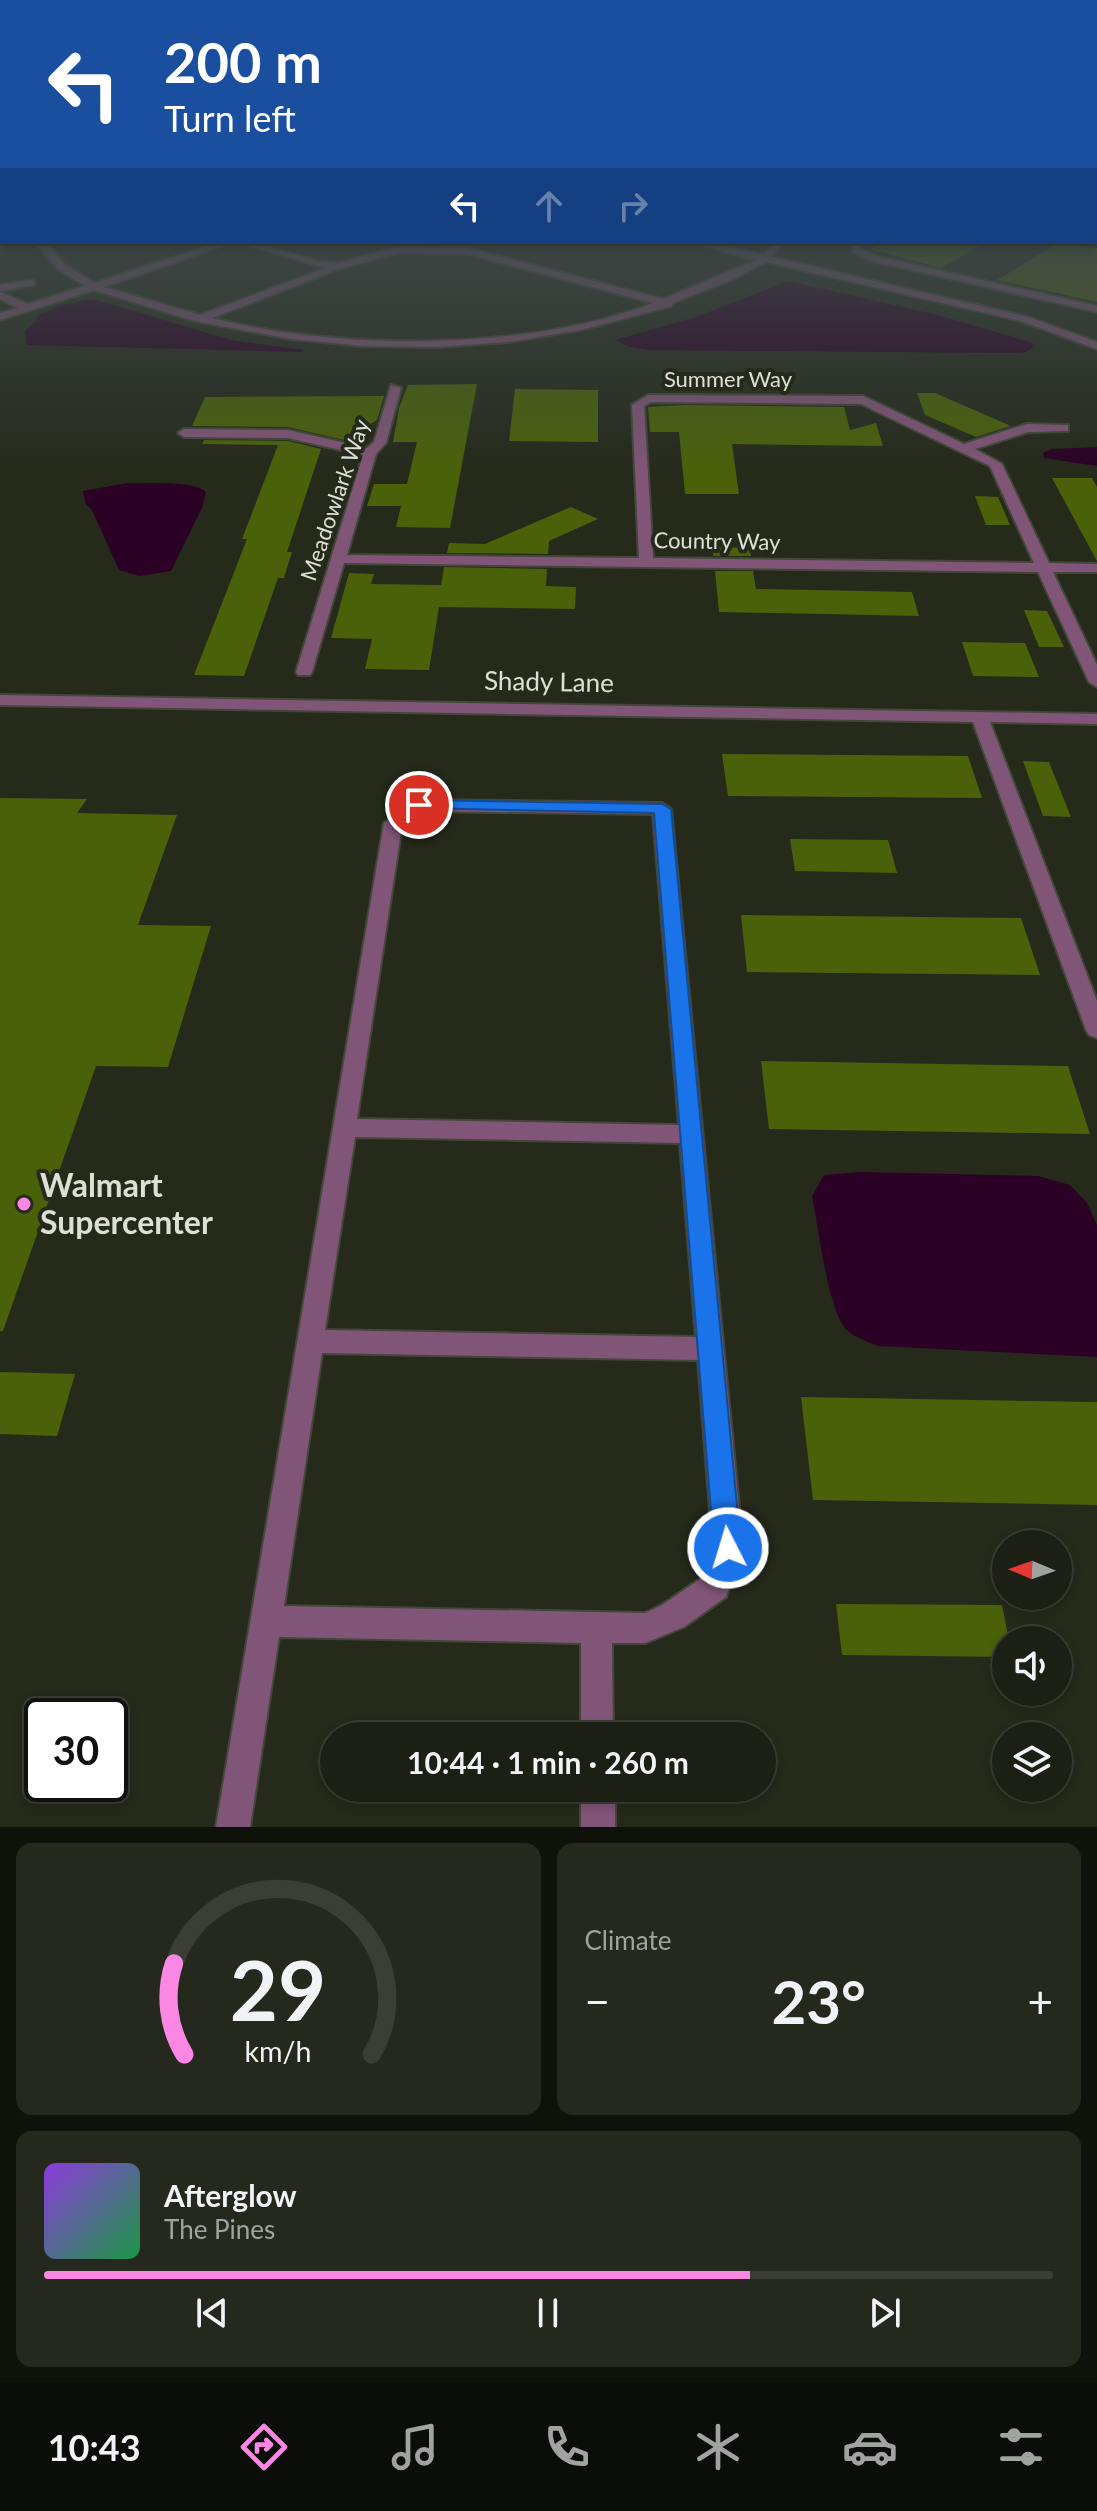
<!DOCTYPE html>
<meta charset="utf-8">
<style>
body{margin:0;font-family:Lato,sans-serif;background:#25281d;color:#f1f3f6;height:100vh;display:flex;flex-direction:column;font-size:30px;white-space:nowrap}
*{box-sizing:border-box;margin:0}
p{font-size:26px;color:#a0a3a0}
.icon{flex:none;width:44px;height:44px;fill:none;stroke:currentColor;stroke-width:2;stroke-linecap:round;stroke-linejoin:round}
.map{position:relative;height:1827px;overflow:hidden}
.side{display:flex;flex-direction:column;gap:16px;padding:16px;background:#0f120b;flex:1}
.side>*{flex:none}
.hud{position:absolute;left:0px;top:0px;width:1098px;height:244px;box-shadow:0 4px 12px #0003,0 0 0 2px #3a3e34;background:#1a4fa0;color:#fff;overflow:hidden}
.needle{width:52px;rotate:272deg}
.fabs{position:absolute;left:992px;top:1530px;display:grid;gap:16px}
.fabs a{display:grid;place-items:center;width:80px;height:80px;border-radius:50%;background:#1c2014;box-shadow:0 4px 12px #0003,0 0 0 2px #3a3e34;font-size:40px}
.speed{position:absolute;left:24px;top:1698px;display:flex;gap:16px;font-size:40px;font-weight:700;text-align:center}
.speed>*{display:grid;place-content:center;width:104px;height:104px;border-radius:50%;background:#1c2014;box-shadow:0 4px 12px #0003,0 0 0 2px #3a3e34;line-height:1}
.speed .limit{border:4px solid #111;border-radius:12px;background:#fff;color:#111}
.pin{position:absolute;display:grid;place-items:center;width:68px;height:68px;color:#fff;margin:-34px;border:4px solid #fff;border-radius:50%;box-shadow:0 2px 8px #0007}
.me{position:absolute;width:88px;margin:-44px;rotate:355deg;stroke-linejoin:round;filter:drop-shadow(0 0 6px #0008)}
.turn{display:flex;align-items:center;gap:28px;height:168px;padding:0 32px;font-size:36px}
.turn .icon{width:104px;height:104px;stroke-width:2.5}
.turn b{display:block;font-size:56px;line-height:68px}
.lanes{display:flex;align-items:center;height:76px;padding:0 32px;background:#0003;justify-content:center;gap:40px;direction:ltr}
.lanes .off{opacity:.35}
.big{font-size:60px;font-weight:700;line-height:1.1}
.side .widget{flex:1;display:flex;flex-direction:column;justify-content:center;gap:12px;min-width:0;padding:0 28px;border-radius:16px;background:#25281d}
.side .dial{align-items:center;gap:0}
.dial svg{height:208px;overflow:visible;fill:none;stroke:#3a3e34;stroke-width:7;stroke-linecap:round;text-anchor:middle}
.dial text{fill:#f1f3f6;stroke:none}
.song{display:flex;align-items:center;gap:24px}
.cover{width:96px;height:96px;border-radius:12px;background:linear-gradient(135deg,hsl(270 70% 55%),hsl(140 70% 35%))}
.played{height:8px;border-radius:4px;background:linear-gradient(90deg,#fb87e5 70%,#3a3e34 70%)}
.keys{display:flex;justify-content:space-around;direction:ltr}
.heat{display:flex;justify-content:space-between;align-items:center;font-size:44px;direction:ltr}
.side .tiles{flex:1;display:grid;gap:16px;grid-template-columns:1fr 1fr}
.widget:last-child{grid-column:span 2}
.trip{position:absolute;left:320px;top:1722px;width:456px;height:80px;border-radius:40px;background:#1c2014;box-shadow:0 4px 12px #0003,0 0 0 2px #3a3e34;font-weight:700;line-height:80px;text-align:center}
.dock{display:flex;height:128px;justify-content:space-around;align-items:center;background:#0b0d08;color:#a0a3a0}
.dock .icon{width:56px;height:56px}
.dock .selected{color:#fb87e5}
.dock b{font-size:36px;color:#f1f3f6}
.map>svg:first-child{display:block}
</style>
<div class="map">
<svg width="1097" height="1827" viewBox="0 0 1097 1827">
<rect width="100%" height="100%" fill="#252a1b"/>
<!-- water -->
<g fill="#2b0125">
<path d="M788,281l150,34 95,28 -1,5 -6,4 -13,1 -365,-3 -19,-3 -14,-7 81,-23z"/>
<path d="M85,300h12l134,40 72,10 -1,2 -275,-7 -2,-14 11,-10 1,-5 25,-11z"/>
<path d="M1097,447v19l-53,-8 -1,-5 9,-4z"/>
<path d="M128,483c20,1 64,-3 78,9l-4,16 -31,63 -32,5 -20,-6 -27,-60 -7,-7 -2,-12z"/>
<path d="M860,1172l178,4 32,9 17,18 10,22v132l-218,-11c-13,-5 -29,-9 -37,-22 -16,-29 -23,-94 -30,-128l12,-21z"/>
</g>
<!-- building -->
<g fill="#4a610a">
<path d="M884,242h103l-46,26 -71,-19z"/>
<path d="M1056,244l41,4v54l-100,-22z"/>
<path d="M477,384l-27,144 -54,-1 5,-21h-34l7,-22h33l10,-42h-24l6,-34 9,-23z"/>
<path d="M515,389l83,1v52l-89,-1z"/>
<path d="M917,393h18l76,33 -35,11 -51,-22z"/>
<path d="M367,396h17l-7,24 -33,20 -56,-13 -96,-1 13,-29z"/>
<path d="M686,405l158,2 6,23 26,-7 7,23 -151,-2 7,50h-54l-6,-62h-29l-2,-25z"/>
<path d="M204,440l84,1 33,8 -34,103h5l-8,26h-6l-34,98 -50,-1 53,-136h-5l36,-94 -76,-1z"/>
<path d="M1052,478h40l5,9v74z"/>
<path d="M975,496l23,1 12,28h-24z"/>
<path d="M571,507l27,12 -49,22 -1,13 -101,-1 2,-10 36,1z"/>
<path d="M713,547l37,1 1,8h-38z"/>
<path d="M444,567l103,2 -1,17 30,1 -1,22 -136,-2 -10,63 -64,-1 7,-30 -41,-1 18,-65 25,1 -3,10 70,1z"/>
<path d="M715,571h38l3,18 156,3 7,24 -200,-4z"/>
<path d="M1024,610l23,1 17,36h-25z"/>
<path d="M962,642l63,1 14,34 -66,-1z"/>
<path d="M722,754l246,2 14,42 -254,-2z"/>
<path d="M1023,761l26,1 22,55 -28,-1z"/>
<path d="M0,798l87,1 -10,14 100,2 -39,110 73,1 -43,141 -72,-1 -93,265h-3z"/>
<path d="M790,839l98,1 9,33 -102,-2z"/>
<path d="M741,915l280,3 19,57 -293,-3z"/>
<path d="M761,1061l307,5 22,68 -321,-5z"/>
<path d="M0,1372l75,2 -18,62 -57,-2z"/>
<path d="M801,1397l296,5v103l-284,-5z"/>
<path d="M836,1604l166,1 7,35h-3v17l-164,-2z"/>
</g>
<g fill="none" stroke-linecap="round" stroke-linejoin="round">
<defs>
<g id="minor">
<rect x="1096" y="232" width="1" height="6"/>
<path d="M35,242h10l20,23 30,18 125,-41h15l-131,45 96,28 126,-47 -90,-26h16l66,19 21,2 58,-16 71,1 195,51 93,-39 -67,-18h17l57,13 12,-13h10l-13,15 256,60 69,25v7l-76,-28 -255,-59 -30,16 -63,25 -1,3 -92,24 -71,12 -73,5 -73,-1 -72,-7 -96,-18 -101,-31 -94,30v-7l18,-5 -18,-9v-7l28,12 57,-18 -27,-17zM397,253l71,1 185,49c-124,48 -313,48 -441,15l127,-49z"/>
<path d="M849,242h10l1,6 19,9 218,49v6l-225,-51 -19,-9z"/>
<path d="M30,280l4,1v4l-34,6v-6z"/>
<path d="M391,385l10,3 -15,55 -10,11 -29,101 292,3 -7,-153 16,-10 215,1 101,48 63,-20 41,1v6l-40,1 -53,17 27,15 47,99 48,1v8h-44l44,93v22l-8,-5 -51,-110 -694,-9 -32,109 -2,3h-12l-2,-3 67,-217 -75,-17 -104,-1 -6,-4 6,-4 104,1 79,18 7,-6zM651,402l210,2 129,62 44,97 -381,-5 -9,-152z"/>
<path d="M0,695l1097,19v10l-107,-2 107,279v37l-8,-3 -3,-5 -113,-308 -973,-17z"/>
<path d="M419,800l243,3 9,6 72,739 -17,49 -42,30 -39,16h-33l1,93h-32v-93l-302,-6 -29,190h-34l168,-1004zM423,811l230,3 26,311 -322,-6 45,-294zM355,1137l325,6 16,194 -371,-7zM322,1353l376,7 15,188 -10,29 -41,28 -17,8 -361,-7z"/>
<rect x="581" y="1788" width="34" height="39"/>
</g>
</defs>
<!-- minor casing -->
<use href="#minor" stroke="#424739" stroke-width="4"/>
<!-- minor -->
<use href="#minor" fill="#815577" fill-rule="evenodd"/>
</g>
<!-- sky -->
<linearGradient id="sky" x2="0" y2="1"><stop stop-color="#14170f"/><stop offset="0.46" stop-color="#404a4a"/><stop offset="1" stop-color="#404a4a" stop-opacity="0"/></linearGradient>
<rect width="1097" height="471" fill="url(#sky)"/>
<!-- route -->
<path fill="#1a73e8" stroke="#114b97" stroke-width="2" d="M419,800l243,4 9,5 70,739 -4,9 -9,4 -10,-4 -4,-9 -60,-735 -241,-5 -2,-3 2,-4z"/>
<!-- markers -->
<circle fill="#fb87e5" stroke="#252a1b" stroke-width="3" cx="24" cy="1204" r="8"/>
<g text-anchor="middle" stroke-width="8" stroke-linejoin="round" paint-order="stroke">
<!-- far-street labels -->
<g font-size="22" fill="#dce0d6" stroke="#252a1b">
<text x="728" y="387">Summer Way</text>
<text transform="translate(335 500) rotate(-71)" y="8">Meadowlark Way</text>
<text transform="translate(717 541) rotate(1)" y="8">Country Way</text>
</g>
<!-- street labels -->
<g font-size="26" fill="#dce0d6" stroke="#252a1b">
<text transform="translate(549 682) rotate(1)" y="9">Shady Lane</text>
</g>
<!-- near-poi labels -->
<g font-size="32" font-weight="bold" fill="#dce0d6" stroke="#252a1b" text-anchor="start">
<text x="40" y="1197">Walmart<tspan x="40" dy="37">Supercenter</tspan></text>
</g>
</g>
</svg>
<div class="fabs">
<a><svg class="needle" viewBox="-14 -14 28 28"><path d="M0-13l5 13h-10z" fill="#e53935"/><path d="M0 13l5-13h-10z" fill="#a0a3a0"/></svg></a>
<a><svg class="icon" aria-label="sound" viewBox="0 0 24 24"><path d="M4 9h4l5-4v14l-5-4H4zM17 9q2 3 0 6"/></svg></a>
<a><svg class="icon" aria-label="layers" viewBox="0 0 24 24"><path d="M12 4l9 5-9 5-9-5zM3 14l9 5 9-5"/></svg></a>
</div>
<div class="speed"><div class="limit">30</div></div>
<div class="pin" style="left:419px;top:805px;background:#d93025"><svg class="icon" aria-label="arrive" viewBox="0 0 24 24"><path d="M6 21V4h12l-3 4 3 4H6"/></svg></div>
<svg class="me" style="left:728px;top:1548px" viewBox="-20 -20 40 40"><circle r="17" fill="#1a73e8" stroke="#fff" stroke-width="3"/><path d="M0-11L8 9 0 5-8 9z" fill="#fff"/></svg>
<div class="trip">10:44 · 1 min · 260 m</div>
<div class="hud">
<div class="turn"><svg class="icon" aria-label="left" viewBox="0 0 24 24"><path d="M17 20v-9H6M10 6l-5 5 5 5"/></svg><div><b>200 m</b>Turn left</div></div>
<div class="lanes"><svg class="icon" aria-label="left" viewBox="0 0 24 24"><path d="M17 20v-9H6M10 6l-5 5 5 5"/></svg><svg class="icon off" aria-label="ahead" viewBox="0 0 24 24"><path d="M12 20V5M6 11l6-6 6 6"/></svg><svg class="icon off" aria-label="right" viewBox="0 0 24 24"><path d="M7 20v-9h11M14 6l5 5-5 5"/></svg></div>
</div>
</div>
<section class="side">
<div class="tiles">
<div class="widget dial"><svg viewBox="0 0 100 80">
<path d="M14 69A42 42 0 1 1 86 69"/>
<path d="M14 69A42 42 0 0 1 10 34" stroke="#fb87e5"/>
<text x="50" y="56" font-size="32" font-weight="700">29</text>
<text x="50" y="72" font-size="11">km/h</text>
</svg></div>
<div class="widget"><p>Climate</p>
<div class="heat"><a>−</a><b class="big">23°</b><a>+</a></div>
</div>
<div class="widget">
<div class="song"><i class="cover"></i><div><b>Afterglow</b><p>The Pines</p></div></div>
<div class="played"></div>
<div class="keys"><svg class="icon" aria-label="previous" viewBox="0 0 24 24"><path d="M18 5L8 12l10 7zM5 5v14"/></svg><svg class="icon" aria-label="pause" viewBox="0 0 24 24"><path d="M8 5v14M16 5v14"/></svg><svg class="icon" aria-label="next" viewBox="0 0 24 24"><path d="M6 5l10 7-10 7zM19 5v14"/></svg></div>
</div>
</div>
</section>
<nav class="dock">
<b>10:43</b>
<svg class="icon selected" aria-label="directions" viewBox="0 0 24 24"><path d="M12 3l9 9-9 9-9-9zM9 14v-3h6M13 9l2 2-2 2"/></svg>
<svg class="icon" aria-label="music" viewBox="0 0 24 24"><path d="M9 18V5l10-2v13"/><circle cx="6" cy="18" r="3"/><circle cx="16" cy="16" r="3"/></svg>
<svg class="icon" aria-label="phone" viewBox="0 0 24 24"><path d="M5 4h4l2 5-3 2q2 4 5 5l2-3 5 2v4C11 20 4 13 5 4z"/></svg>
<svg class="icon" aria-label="climate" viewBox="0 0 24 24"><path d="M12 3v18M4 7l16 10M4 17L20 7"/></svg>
<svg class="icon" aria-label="car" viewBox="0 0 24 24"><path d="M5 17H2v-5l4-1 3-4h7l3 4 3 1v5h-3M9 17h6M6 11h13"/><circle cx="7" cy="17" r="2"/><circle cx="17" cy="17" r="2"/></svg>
<svg class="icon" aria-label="filters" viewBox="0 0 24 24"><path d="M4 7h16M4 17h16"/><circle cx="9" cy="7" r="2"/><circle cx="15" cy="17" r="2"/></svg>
</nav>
